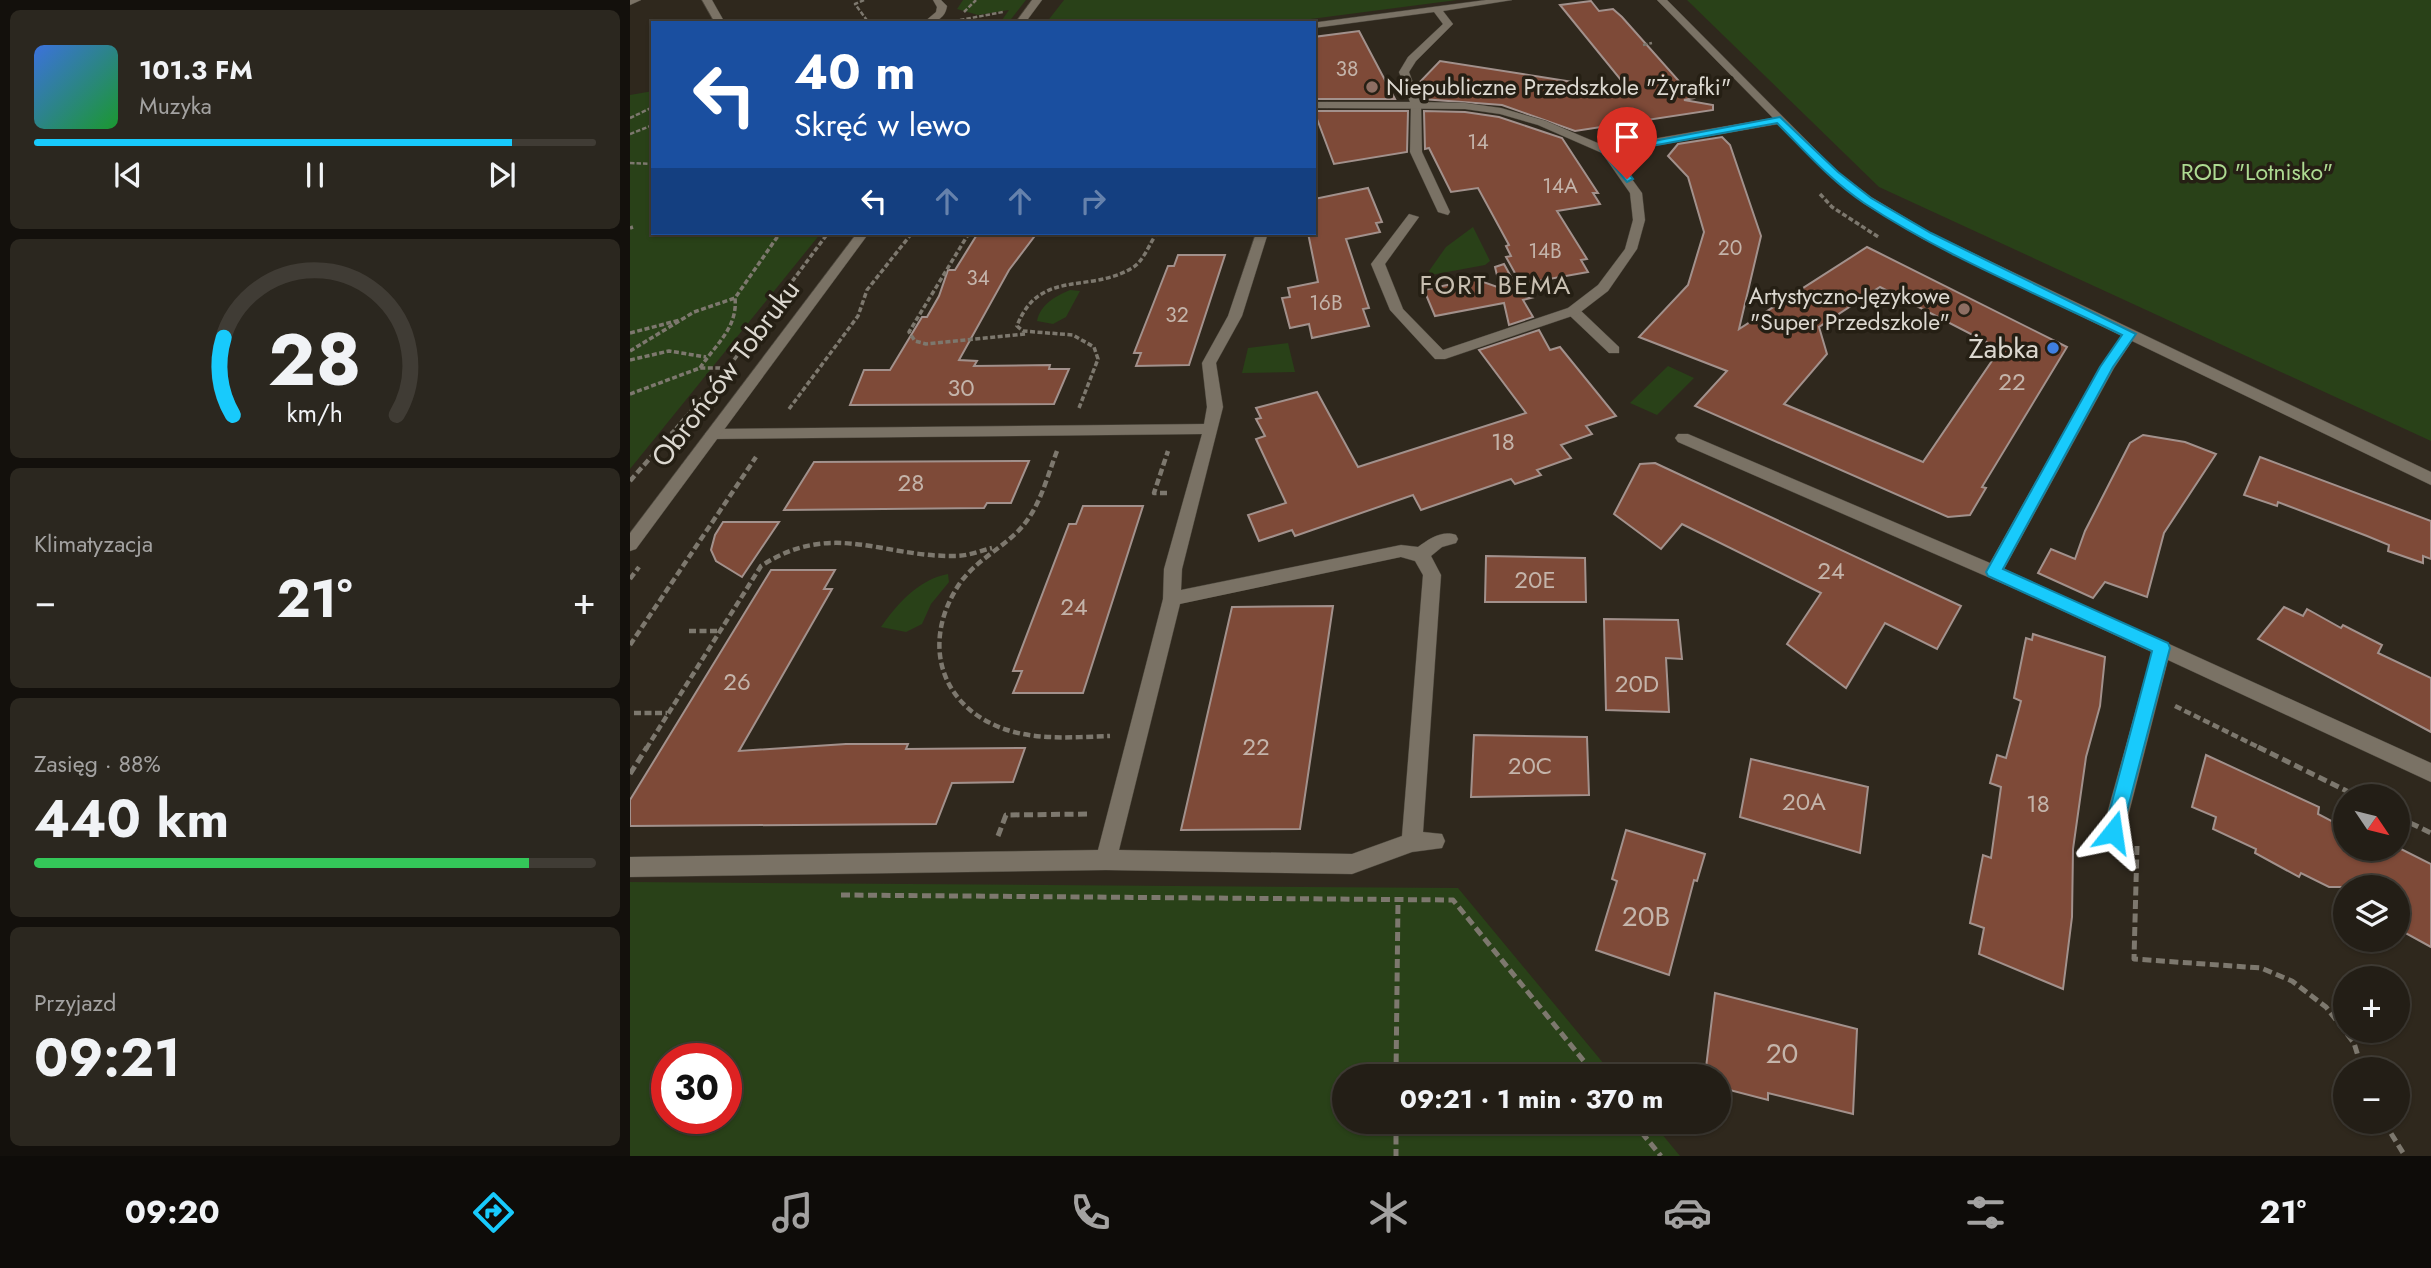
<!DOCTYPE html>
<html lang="pl">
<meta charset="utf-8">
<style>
body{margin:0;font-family:Jost,sans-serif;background:#2b271f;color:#f1f3f6;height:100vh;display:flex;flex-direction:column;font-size:26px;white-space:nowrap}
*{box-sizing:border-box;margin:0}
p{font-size:23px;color:#a3a2a1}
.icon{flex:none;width:38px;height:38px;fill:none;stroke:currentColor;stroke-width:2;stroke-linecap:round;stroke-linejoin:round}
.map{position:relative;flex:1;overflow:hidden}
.sheet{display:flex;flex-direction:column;gap:10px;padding:10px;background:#13100c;width:630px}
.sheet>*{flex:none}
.guide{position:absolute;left:21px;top:21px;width:665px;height:214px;border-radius:0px;box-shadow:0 2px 5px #0004,0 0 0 2px #403c35;background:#1a4fa0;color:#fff;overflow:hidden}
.needle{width:46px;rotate:125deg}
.tools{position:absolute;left:1703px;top:784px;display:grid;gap:14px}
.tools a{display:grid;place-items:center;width:77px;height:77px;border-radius:50%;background:#231e16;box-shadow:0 2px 5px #0004,0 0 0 2px #403c35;font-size:35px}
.speed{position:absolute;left:21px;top:1043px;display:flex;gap:14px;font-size:35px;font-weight:700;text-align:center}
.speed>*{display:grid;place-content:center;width:91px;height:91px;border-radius:50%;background:#231e16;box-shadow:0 2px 5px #0004,0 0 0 2px #403c35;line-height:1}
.speed .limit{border:10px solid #d22;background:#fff;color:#111}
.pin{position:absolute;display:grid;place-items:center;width:60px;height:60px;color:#fff;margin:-72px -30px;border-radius:50% 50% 50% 0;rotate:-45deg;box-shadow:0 0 7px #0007}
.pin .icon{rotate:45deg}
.me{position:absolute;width:77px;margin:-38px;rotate:15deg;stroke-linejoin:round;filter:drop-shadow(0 0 5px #0008)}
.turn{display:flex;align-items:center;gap:24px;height:147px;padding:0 28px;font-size:32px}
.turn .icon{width:91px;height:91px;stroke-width:2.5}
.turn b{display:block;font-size:49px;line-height:60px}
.lanes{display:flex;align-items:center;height:66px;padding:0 28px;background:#0003;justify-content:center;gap:35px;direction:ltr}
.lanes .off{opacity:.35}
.big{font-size:52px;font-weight:700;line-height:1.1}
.sheet .card{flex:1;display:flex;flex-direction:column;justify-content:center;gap:10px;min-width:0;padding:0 24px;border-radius:10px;background:#2b271f}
.sheet .dial{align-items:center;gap:0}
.dial svg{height:182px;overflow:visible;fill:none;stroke:#403c35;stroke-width:7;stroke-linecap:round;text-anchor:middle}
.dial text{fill:#f1f3f6;stroke:none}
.song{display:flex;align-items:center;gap:21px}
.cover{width:84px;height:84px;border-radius:10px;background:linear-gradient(135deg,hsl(220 70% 55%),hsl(130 70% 35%))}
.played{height:7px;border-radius:4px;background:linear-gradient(90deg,#18cafc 85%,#403c35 85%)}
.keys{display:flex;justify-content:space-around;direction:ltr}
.heat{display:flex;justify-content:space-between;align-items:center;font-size:38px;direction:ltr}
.charge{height:10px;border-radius:5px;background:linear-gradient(90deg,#34c759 88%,#403c35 0)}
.trip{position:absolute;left:702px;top:1064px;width:399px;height:70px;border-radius:35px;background:#231e16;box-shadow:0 2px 5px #0004,0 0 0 2px #403c35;font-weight:700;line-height:70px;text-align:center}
.tabs{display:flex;height:112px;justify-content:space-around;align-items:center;background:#0e0c09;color:#a3a2a1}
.tabs .icon{width:49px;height:49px}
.tabs .current{color:#18cafc}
.tabs b{font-size:32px;color:#f1f3f6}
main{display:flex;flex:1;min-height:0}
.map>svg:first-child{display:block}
</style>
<main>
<section class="sheet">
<div class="card">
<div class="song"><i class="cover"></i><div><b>101.3 FM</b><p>Muzyka</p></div></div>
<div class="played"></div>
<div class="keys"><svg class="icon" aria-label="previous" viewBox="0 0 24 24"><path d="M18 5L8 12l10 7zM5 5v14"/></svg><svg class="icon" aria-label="pause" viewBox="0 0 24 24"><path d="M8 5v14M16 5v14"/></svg><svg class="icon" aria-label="next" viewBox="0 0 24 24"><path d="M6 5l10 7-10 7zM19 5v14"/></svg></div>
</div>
<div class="card dial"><svg viewBox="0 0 100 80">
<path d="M14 69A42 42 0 1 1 86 69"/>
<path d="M14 69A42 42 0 0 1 10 35" stroke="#18cafc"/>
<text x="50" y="56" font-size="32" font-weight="700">28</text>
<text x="50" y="72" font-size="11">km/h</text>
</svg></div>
<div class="card"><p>Klimatyzacja</p>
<div class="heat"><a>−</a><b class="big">21°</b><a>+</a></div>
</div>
<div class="card"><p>Zasięg · 88%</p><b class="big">440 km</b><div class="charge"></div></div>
<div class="card"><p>Przyjazd</p><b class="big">09:21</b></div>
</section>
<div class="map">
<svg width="1801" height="1156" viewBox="0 0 1801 1156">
<rect width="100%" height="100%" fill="#2f281d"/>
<!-- green -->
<g fill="#294118" fill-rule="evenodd">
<path d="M333,0h63l-18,23h-8l9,-13 -31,5 -21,-6z"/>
<path d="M434,0h393l-177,23h-234z"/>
<path d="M1057,0h744v441l-552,-254z"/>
<path d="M23,91v142h168l-191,236v-374z"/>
<path d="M843,227l17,34 -5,4 -54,10 -2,-4 17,-24z"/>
<path d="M440,290l10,1 -14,26 -13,7 -16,-3c3,-16 18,-25 33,-31z"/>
<path d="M658,343l7,29 -53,1 6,-25z"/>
<path d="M1038,366l26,12 -37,37 -27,-12z"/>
<path d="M318,574l1,8 -18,22 -9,20 -16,8 -25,-5c16,-23 38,-48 67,-53z"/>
<path d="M0,882l828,6 156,188h-270v46h308l28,34h-1050zM37,1059h59v59h-59z"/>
</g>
<!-- building -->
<g fill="#7e4a38" stroke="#a2918c" stroke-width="2" fill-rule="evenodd">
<path d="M961,1l8,10 14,-2 9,8 72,81 -10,2 29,5v5l-138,21 -73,-26 -80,-6 -5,-14 23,-24 190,30 -70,-86z"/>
<path d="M729,31l36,68h-81v-62z"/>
<path d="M684,111h94l-1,41 -73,12z"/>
<path d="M794,111l41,1 34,5 63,21 36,55h-5l7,11 -43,7 30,48 -6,1 7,12 -67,12 -15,-27 5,-1 -5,-10 3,-1 -31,-57 -27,4 -22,-44 -4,1z"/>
<path d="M1092,137l8,8 31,91 -22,93 128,-82 200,100 -85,140 4,1 -16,27 -22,2 -253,-111 32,-35 -88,-34 49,-52 16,-53 -16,-55 -20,-21 10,-12zM1250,287l120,62 -77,113 -139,-58 43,-50 -8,-27z"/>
<path d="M738,188l14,34 -6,1 4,9 -34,7 23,69 -6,1 6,17 -57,12 -3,-14 -19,4 -8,-30 8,-1 -2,-9 30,-6 -10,-49h6v-34z"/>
<path d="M348,233h59l-28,37 -50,90 18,1 -3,5 76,-1 -1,4h20l-15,35 -204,1 14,-35h26l32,-53h5l12,-21 9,-26h7z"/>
<path d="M548,255h47l-36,110 -53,1 5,-13h-7l18,-46 16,-41h6z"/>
<path d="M874,264l17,31 10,3 -8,2 10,17 -24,8 -5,-22 -69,13 -11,-26 51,-11 25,9 -5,-21z"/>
<path d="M909,330l11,20 10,-3 56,69 -30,10 6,8 -31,11 10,13 -34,12 4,5 -26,9 -4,-5 -90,31 -8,-15 -118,41 -3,-6 -33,11 -11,-26 38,-12 -30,-64 9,-3 -9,-17 5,-1 -5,-10 61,-16 41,75 168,-54 -47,-63z"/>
<path d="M1513,435l42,7 31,12 -52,79 -17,64 -42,-15 -12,16 -55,-25 13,-24 24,10 10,-28 45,-88z"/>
<path d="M1630,457l171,64v38l-8,-3v7l-35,-12 1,-6 -22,-9 -89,-34 -1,4 -33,-11z"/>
<path d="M399,461l-18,42h-24l-3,5 -200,2 30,-48z"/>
<path d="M1025,463l306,143 -24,43 -52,-26 -39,65 -59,-44 34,-51 -139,-69 -21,25 -47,-35 26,-50z"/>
<path d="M453,506h60l-60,187h-70l9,-22h-9l56,-147h7z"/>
<path d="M93,522h56l-37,55 -26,-16 -5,-11 4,-15z"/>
<path d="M856,556l99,2 1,44h-101z"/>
<path d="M141,570h64l-11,19h8l-93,162 107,-7h62l-2,5 119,-1 -12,34 -61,1 -16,41 -306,2v-26z"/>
<path d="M703,606l-33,223 -119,1 51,-223z"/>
<path d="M1654,607l19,9 4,-7 34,19 2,-3 39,20 -4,8 53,25v54l-173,-93z"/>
<path d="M974,619l74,1 4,39 -16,-1 3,54 -63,-2z"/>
<path d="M1403,634l72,23 -5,49 -14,51 -13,92 -1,68 -9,72 -84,-35 5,-26 -14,-5 13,-68 8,3 10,-71 -11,-4 7,-28 9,3 15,-57 -7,-3 12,-60 6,2z"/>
<path d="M844,735l113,2 2,58 -118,2z"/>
<path d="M1576,755l113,52 -1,7 27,14v21h56l30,15v83l-33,-18v-42h-69l-28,-14 -2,4 -44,-24 1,-4 -43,-20 3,-12 -24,-10z"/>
<path d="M1121,759l117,28 -8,66 -120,-36z"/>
<path d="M996,830l79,24 -8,27 -3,-1 -25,95 -73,-25 21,-69 -5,-2z"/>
<path d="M1085,993l142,36 -4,85 -85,-21v7l-50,-13v-11h-13z"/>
</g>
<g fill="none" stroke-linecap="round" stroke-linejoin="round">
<defs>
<g id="lane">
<path d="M0,0h11l-11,5z"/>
<path d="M72,0h10l13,23h-10z"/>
<path d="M311,0l6,6c-2,13 -12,17 -24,17l13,-11 1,-5 -4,-7z"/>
<path d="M684,102h13l5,3 -5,3h-13z"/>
<path d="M786,102l5,3 1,47 28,60 -2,3 -10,-3 -28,-60 1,-47z"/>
<path d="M943,307l5,1 41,39v6h-10l-41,-39v-6z"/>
</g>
<g id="street">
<path d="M856,0h26l-69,11 10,13 -37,37 -7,11 11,30 45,1 36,5 45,13 61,26 166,-29 -116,-118h10l171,172 33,25 60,36 500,239v13l-299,-144 -18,27 -110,201 427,194v19l-263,-122 -44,172 -4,7 -7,3 -7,-3 -4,-7 50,-180 -132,-61 -342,-149 -3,-4 3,-4h10l302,129 110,-196 22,-31 -199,-97 -60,-36 -33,-27 -52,-52 -165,29 29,40 3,27 -8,29 -29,42 -30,23 -133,45h-10l-45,-49 -19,-46 38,-50 10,3 -34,47 18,45 40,41 125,-42 30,-23 27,-36 8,-29 -3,-27 -28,-40 -64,-28 -38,-11 -35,-5 -138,-1 -5,-3 5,-3h83l-11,-30 9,-15 35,-33 -9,-12 -120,16v-5h-3z"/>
<path d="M626,233h12l-26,83 -26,47 7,44 -41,162 -1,21 220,-45 17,2c11,-8 24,-17 38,-12l2,4 -2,4 -14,4 -11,9 10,19 -18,257 19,2 3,7 -3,7 -30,4 -60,22 -246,-4 -476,7v-20l468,-7 65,-251 1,-30 38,-135 -489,5 -8,-5 8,-5 491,-5 3,-17 -5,-44 26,-47zM771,557l14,4 8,14 -21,261 -50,18 -233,-4 61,-246z"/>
</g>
<g id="secondary">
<path d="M402,0h10l-17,23h-10z"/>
<path d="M227,233h12l-233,316 -6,2v-18z"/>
</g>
</defs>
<!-- lane casing -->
<use href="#lane" stroke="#4a453b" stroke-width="1"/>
<!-- street casing -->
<use href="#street" stroke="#4a453b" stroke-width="1"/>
<!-- secondary casing -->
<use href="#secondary" stroke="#4a453b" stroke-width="1"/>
<!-- path-far3 -->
<g stroke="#7d786e" stroke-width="2.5" stroke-dasharray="4.5 2" stroke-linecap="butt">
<path d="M234,0l-9,4 14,19"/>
<path d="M334,12l12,-12"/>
<path d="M330,20l43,-8"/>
<path d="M1013,45l9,-2"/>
<path d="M0,118l23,-11"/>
<path d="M0,134l23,-9"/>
<path d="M0,163l23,1"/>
</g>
<!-- path-far2 -->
<g stroke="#7d786e" stroke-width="3.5" stroke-dasharray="5 2.5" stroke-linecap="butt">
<path d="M1190,194l12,13 48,31"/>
<path d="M0,228l3,-1"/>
<path d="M339,233l-60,99 6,9 11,3 100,-10"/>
<path d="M0,333l50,-13"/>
<path d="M0,351l64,-39 41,-14"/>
<path d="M0,360l39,-9 37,6"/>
<path d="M70,368c15,-23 38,-40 35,-70l45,-65"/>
<path d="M0,394l70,-26h27"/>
<path d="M449,408l19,-49 -4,-12 -21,-12 -50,-4 -6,-5c22,-58 72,-32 115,-58 12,-7 17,-24 25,-35"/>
<path d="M159,409l69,-93 9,-26 45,-57"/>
<path d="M41,434l57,-66 100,-135"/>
</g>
<!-- path-far1 -->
<g stroke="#7d786e" stroke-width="4.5" stroke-dasharray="7 3.5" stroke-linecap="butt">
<path d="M427,451c-10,26 -17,56 -36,77 -19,21 -47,33 -63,58 -39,61 -15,127 56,146 31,8 64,5 96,4"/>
<path d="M0,481l43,-49"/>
<path d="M537,493h-13l14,-42"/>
<path d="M0,579l9,-12"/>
<path d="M59,631h30"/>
<path d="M0,645l126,-188"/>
<path d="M1545,706l87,43"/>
<path d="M4,713h33"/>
<path d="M16,749l115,-183c71,-46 119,-9 194,-10 13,0 25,-5 37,-8"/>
</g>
<!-- path -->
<g stroke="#7d786e" stroke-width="5" stroke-dasharray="9 4.5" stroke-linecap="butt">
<path d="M1628,747l99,49"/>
<path d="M0,774l17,-27"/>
<path d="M1768,817l33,16"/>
<path d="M368,836l8,-21 85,-1"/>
<path d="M1507,846l-3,113 127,9 31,13 34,26 28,36 8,26"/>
<path d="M211,895l612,5 143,176"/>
<path d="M766,1076l2,-176"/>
<path d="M766,1122v34"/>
<path d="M1003,1122l28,34"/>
<path d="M1754,1122l21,34"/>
</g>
<!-- lane -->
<use href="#lane" fill="#7a7265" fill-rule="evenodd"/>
<!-- street -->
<use href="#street" fill="#7a7265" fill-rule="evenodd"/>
<!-- secondary -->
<use href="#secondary" fill="#7a7265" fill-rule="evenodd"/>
</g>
<!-- route -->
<path fill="#18cafc" stroke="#1083a4" stroke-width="2" d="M1150,117l58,55 33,26 60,35 205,101 -23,33 -110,202 165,74 2,5 -50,190 -7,3 -7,-3 -2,-6 48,-181 -164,-75 -2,-4 114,-205 22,-32c-86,-42 -178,-79 -258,-132 -33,-22 -59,-52 -87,-80l-164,30 20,26 -6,3 -26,-31z"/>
<!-- markers -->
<g fill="#8d6e63" stroke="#251f14" stroke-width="2.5">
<circle cx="742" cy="87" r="7"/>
<circle cx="1334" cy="309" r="7"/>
</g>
<circle fill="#3f7fe0" stroke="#251f14" stroke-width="2.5" cx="1423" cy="348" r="7"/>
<g text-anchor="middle" stroke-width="7" stroke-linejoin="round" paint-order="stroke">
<!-- far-number labels -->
<g font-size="21" fill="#c4b4aa">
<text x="717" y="76">38</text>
<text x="848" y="149">14</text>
<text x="930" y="193">14A</text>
<text x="1100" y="255">20</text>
<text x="915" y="258">14B</text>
<text x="348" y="285">34</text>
<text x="696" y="310">16B</text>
<text x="547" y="322">32</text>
</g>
<!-- far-poi labels -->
<g font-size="23" fill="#dcd8d0" stroke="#251f14" text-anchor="start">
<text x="756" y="95">Niepubliczne Przedszkole "Żyrafki"</text>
<text x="1320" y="304" text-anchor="end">Artystyczno-Językowe<tspan x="1320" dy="26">"Super Przedszkole"</tspan></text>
</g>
<!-- far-park labels -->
<g font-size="23" fill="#adda91" stroke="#251f14">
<text x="1627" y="180">ROD "Lotnisko"</text>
</g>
<!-- number labels -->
<g font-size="24" fill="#c4b4aa">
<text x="1382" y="390">22</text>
<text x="331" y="396">30</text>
<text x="873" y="450">18</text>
<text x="281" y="491">28</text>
<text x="1201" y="579">24</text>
<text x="905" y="588">20E</text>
<text x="444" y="615">24</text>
<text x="107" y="690">26</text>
<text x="1007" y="692">20D</text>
<text x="626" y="755">22</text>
<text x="900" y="774">20C</text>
<text x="1174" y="810">20A</text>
<text x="1408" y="812">18</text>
</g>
<!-- far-quarter labels -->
<g font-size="26" letter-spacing="2" fill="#c8bfb1" stroke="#251f14">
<text x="866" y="294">FORT BEMA</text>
</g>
<!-- poi labels -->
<g font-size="28" fill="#dcd8d0" stroke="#251f14" text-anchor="end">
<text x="1409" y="358">Żabka</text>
</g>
<!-- street labels -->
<g font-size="28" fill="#dcd8d0" stroke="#251f14">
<text transform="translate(95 373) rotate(-53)" y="10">Obrońców Tobruku</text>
</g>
<!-- near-number labels -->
<g font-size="28" fill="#c4b4aa">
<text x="1016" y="926">20B</text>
<text x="1152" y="1063">20</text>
</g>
</g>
</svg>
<div class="tools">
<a><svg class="needle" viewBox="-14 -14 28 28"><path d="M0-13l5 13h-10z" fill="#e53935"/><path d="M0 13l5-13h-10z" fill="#a3a2a1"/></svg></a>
<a><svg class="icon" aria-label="layers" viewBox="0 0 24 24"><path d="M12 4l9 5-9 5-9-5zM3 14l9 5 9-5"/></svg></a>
<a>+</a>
<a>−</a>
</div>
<div class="speed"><div class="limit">30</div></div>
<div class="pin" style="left:997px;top:179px;background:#d93025"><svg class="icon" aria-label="arrive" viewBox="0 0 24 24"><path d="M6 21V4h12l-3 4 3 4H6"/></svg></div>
<svg class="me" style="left:1483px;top:832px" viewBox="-20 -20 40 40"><path d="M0-17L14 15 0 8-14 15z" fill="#18cafc" stroke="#fff" stroke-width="4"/></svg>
<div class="trip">09:21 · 1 min · 370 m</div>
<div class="guide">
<div class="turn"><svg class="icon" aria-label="left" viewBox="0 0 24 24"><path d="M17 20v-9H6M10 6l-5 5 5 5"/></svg><div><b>40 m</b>Skręć w lewo</div></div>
<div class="lanes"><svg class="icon" aria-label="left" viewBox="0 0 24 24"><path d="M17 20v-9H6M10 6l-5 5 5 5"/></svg><svg class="icon off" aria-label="ahead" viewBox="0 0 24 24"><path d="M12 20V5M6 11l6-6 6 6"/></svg><svg class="icon off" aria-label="ahead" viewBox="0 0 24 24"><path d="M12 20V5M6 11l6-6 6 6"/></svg><svg class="icon off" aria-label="right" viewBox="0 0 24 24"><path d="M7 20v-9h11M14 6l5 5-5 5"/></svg></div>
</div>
</div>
</main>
<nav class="tabs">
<b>09:20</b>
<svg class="icon current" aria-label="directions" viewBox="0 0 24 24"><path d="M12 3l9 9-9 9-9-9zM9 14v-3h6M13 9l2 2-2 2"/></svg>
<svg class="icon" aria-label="music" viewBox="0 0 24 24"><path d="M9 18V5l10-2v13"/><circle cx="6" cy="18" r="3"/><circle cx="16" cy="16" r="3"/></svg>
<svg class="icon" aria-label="phone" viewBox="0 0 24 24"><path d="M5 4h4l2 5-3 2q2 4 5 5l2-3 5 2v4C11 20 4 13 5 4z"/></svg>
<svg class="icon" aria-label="climate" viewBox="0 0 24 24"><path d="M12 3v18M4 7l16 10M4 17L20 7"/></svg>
<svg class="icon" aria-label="car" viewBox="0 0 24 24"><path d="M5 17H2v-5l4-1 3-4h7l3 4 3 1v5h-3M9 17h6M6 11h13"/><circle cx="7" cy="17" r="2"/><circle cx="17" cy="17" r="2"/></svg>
<svg class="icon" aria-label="filters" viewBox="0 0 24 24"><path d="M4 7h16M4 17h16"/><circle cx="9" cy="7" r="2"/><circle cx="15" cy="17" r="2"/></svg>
<b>21°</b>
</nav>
